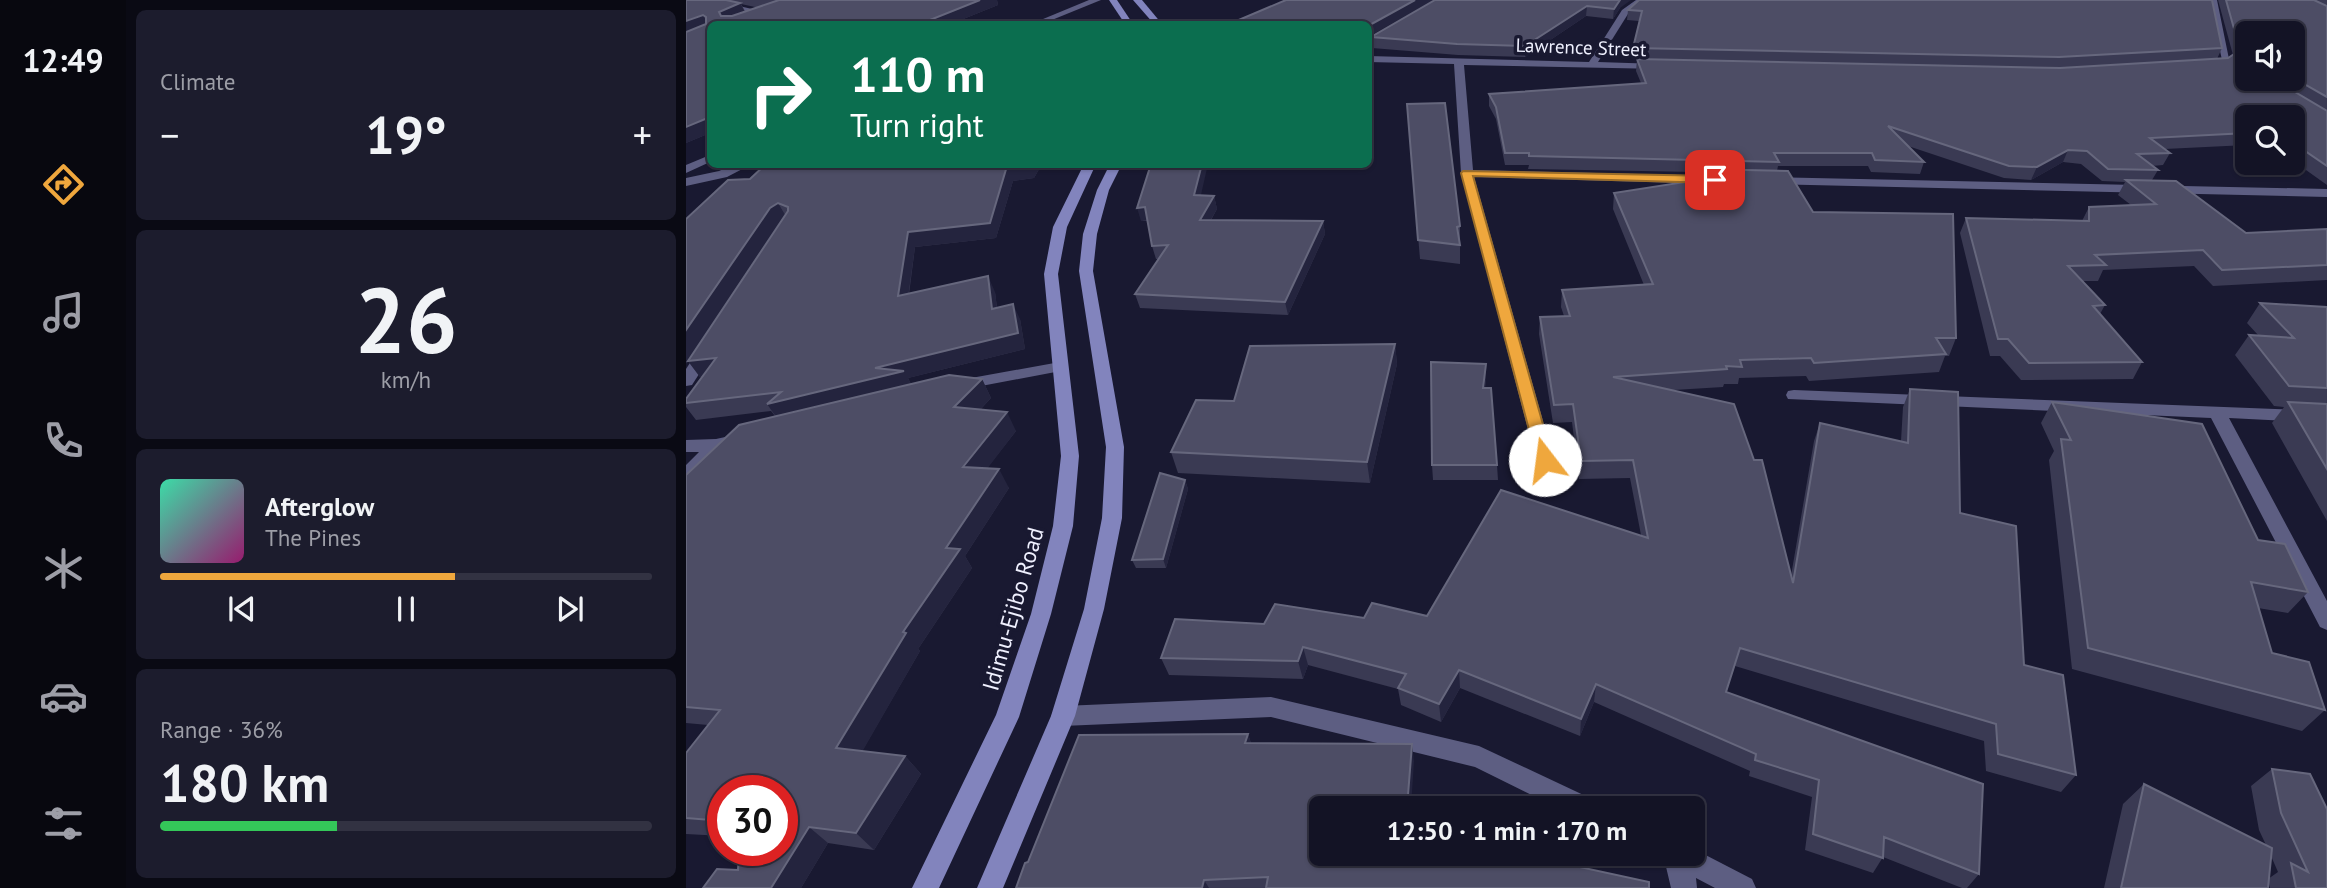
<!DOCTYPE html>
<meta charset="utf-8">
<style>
body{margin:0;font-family:"PT Sans",sans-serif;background:#1c1c2d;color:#f1f3f6;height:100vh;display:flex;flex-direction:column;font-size:26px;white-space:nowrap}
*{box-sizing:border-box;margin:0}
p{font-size:23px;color:#9d9ea7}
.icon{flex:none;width:38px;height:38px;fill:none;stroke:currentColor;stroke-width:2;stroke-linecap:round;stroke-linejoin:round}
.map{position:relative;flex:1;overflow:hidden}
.panel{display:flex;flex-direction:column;gap:10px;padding:10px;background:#0a0a14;width:560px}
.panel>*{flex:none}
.hud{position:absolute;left:21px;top:21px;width:665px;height:147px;border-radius:10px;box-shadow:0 2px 5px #0004,0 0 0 2px #323242;background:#0b6e4f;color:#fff;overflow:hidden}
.controls{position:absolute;left:1549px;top:21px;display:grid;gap:14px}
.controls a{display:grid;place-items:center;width:70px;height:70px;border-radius:10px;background:#131325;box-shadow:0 2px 5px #0004,0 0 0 2px #323242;font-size:35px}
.speed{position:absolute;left:21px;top:775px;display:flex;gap:14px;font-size:35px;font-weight:700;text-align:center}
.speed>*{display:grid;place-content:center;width:91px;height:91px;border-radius:50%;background:#131325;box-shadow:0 2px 5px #0004,0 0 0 2px #323242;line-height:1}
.speed .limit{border:10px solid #d22;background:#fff;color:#111}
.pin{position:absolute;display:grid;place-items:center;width:60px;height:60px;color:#fff;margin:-30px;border-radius:14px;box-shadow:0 4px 10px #0006}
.me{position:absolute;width:77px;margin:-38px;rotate:345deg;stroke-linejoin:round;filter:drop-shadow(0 0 5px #0008)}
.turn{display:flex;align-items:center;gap:24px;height:147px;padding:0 28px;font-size:32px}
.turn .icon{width:91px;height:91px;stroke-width:2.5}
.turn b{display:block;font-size:49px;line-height:60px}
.big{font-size:52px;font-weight:700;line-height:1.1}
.panel .card{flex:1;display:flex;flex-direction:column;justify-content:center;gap:10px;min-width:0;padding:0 24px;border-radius:10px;background:#1c1c2d}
.panel .dial{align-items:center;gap:0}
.dial b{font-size:91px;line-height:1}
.song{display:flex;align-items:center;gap:21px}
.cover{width:84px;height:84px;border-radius:10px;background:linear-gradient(135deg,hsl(160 70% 55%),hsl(320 70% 35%))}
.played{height:7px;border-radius:4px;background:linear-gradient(90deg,#efa73d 60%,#323242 60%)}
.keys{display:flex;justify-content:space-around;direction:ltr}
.heat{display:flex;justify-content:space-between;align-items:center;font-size:38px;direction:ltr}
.charge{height:10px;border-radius:5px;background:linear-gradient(90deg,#34c759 36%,#323242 0)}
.trip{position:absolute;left:623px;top:796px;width:396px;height:70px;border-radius:10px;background:#131325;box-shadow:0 2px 5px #0004,0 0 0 2px #323242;font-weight:700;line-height:70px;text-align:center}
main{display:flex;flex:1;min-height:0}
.tab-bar{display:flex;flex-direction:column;width:126px;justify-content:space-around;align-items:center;background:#08080f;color:#9d9ea7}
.tab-bar .icon{width:49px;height:49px}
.tab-bar .selected{color:#efa73d}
.tab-bar b{font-size:32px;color:#f1f3f6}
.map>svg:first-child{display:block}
</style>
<main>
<nav class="tab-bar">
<b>12:49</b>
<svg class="icon selected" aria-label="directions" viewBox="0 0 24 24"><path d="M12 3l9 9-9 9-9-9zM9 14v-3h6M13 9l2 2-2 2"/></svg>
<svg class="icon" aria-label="music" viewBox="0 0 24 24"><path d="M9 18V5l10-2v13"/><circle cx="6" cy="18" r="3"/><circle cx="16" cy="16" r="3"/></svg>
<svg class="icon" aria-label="phone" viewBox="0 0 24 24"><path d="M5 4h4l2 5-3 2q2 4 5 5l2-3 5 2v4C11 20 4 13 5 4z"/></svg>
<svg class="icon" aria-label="climate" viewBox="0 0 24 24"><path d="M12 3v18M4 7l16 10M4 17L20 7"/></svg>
<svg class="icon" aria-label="car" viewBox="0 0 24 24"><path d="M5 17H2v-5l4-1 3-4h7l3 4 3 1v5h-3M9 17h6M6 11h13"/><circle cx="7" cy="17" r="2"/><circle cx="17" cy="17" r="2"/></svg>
<svg class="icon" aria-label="filters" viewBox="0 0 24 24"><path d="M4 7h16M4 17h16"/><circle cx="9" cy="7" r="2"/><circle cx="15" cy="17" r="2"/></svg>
</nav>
<section class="panel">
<div class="card"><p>Climate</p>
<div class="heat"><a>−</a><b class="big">19°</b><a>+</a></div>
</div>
<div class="card dial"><b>26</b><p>km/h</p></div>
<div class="card">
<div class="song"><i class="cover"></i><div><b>Afterglow</b><p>The Pines</p></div></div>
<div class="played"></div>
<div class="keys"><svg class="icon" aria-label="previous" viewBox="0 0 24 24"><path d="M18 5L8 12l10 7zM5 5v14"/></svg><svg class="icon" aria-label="pause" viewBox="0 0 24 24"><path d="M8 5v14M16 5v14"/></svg><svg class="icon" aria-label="next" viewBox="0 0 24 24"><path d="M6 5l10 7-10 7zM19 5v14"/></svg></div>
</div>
<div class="card"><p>Range · 36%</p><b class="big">180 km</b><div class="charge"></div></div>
</section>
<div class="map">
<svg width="1641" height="888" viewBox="0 0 1641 888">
<rect width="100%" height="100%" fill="#191931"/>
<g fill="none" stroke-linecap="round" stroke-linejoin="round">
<!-- service -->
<path fill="#5d5e82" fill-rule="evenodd" d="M49,164h17l-25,13 -41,9v-8l33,-7z"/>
<!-- minor -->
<g fill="#5d5e82" fill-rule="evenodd">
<path d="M10,0h17l56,13 -4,3z"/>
<path d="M403,0h12l-59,24h-11z"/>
<path d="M950,0h9l-17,14 -30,48 61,2 5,3 -2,2 -198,-4 9,105 246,6 6,4 -6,4 -245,-7 80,283 -3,4h-12l-3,-4 -75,-287 -7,-109 -86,-2v-6l221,6 33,-52z"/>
<path d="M1523,0h8l13,64 -22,3 -5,-3 19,-4z"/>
<path d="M24,155v7l-24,11v-8z"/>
<path d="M1085,177l556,12v8l-560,-13 -2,-3z"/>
<path d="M21,344l8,5 -23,36 -6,1v-17l15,-23z"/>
<path d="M374,362l8,5 -2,3 -106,20 -8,-5 8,-5z"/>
<path d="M1108,390l533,21v12l-98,-5 98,183v29l-7,-3 -109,-209 -423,-19 -2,-4 2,-4z"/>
<path d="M53,434l9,6 -3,4 -23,6 -30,31 -6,1v-17l13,-13h-13v-12l30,-1z"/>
<path d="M585,697l208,49 113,53 3,9h-37l-83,-41 -204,-50 -208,9 -8,-3 -4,-7 4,-7 8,-3z"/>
<path d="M1006,848l60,31 4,9h-41l-19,-10 1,10h-26l-8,-34h29z"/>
</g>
<!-- secondary -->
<g fill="#8284bd" fill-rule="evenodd">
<path d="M423,0h8l16,24h-8z"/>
<path d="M447,0h9l20,24h-8z"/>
<path d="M398,164h12l-29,63 -9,47 21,182 -6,70 -22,88 -32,103 -80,171h-27l84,-173 35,-101 22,-88 8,-70 -17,-182 9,-47z"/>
<path d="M424,164h12l-13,26 -12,44 -4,37 31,176 -2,71 -18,91 -29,107 -72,172h-26l74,-172 33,-107 18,-91 4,-71 -27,-176 4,-37 14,-44z"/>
</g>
</g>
<!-- wall -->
<g fill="#3a3a53" fill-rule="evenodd">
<path d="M0,0h311l1,5 -47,19h-241v109l-24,10zM55,4l14,3h4l-14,4z"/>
<path d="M749,0l185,8 -7,11 -27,-3 -61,41 -67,-2 -86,-7 -1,-11z"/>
<path d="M1532,0h109v185l-35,-25v-43h-45v28l-82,4 5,4 -7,12 -11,1 6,4 -6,10 94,53 81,-4v51l-114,6 -19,-20 -91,4 -5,11h-16l23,24 -5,9 42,48 -9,17 -112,1 -21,-24h-10l-30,-123 6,-15 116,3 7,-14 42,-2 -13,-10 7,-13 -23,-1 -21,-17 -18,-2 -32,18 -27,-2 -96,-32 16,16 -4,12 -49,-2 -3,-6h-90l-1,5 36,41 143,126 -7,18h-4l-6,16 -130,9 -3,-5 -67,2 -1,6h-14l-1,3 -49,3 117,186 23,-135 6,-18 81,18 2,-34 7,-18 114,276 52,110 -15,17 -75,-21 -2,-30 -249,-75 -9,26 253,182 -12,14h-5l-79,-31 -10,16 -68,-23 7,-53 -63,-21 1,-5 -156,-69 -14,34 -120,-48 -19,34 -40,-17 -3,-16 -90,-24 -5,14 -134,-4 -8,-17 103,-34 100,-6 63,-2 214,-81 -11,-57 -51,1 -7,-57 -19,1 -14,-89 1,-17 24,-1 -3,-9 1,-17 82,-5 -31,-76 1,-16 82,-13 1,-8 -169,-3 1,-4h-24l-9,-46 -7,-13v-12l152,-11 -5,-12 1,-12 222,5 -227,-5 1,-11 6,-27 -12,-1 1,-10 594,38 -5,11 -160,9 171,-10 5,-3zM1561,33h45v46h-45z"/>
<path d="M721,104l53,122v38l-40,-5z"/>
<path d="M80,164h276l-8,14 -21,3 -17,57 -81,9 -6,47 86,-2 2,16 23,11 5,30 -117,29 3,6 71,-5 9,19 -11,12 36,21 -29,37 22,20 -44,68 7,12 -54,81 2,2 -58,100 43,5 16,18 -47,76 -46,-7 -27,45h-98l35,-18 44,-20 -59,-59v45l-37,-2v-81l22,-28 -22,-2v-248l89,-59 -4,-5 -75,9 -10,-13v-4l16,-26h-2l-12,-16 62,-182zM96,221l-80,119 77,-117z"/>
<path d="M514,195l14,1 3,13 -6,11 112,1 2,13 -37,81 -148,-7 -5,-14 24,-35h-3l-4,-13 -4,-25h-7z"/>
<path d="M1574,303l67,4v214l-55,-98 12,-16 -10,-1 -39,-51 14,-20h9l-11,-12z"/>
<path d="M709,344l2,20 -27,119 -192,-10 -7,-21 63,-51z"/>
<path d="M800,379l-1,9 12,77 1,15h-65l-1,-15z"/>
<path d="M1366,402l206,138 50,52 -20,21 -30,-5 14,45 53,57 -23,21 -230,-62 -23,-209 5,-9 -13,-28z"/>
<path d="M499,480l3,9 -22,79h-30l-4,-8z"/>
<path d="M562,734l3,9 163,18 -93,93 209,2 119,32h-633z"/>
<path d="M1586,769l55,119h-57l-2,-8v8h-164l19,-84 21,-20 122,61 -7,-15 -8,-44zM1585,856l7,16 -10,7z"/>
</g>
<!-- shaded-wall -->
<g fill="#24243e">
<path d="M294,0h17l1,5 -47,19h-31z"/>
<path d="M729,0h19l-66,37v-11z"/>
<path d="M934,0h11l-11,8 -7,11 1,-10z"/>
<path d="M54,3l6,11 -21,9 -6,-11z"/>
<path d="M901,6l-1,10 -61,41v-11z"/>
<path d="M17,15l6,11 -23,8v-13z"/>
<path d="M24,117v16l-24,10v-16z"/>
<path d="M1382,150l-5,12 -32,18 6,-13z"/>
<path d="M334,164h22l-8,14 -21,3 -17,57 -81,9 -9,65 -8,-16 10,-64 99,-66z"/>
<path d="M516,164h6l-10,44 -4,-13z"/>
<path d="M528,196l3,13 -14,24 -3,-13z"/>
<path d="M92,203l9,15 -8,5 -91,138 28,-3 12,16 -28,3 -12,-16 -2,3v-34l84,-122z"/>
<path d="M459,207l4,13 -8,1 -4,-13z"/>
<path d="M637,221l2,13 -37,81 -3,-13z"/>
<path d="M302,276l7,16 4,33 -7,-16z"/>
<path d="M327,304l7,15 5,30 -117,29 5,10 -134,33 -12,-17 108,-36z"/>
<path d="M709,344l2,20 -27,119 -3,-21z"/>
<path d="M800,364v15l-3,24v-15z"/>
<path d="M296,379l9,19 -26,28 -11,-19z"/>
<path d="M321,412l9,19 -42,55 -11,-19z"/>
<path d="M313,469l10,19 -44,68 7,12 -54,81 2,2 -66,115 -18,-18 67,-116 43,-84z"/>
<path d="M499,480l3,9 -22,79 -3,-9z"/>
<path d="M617,647l5,18 -5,14 -5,-18z"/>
<path d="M773,670l1,18 -19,34 -2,-18z"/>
<path d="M910,684l-2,18 -14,34 1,-17z"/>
<path d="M562,734l6,18 -9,-9z"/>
<path d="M726,744l2,17 -3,47h-4z"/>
<path d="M219,756l16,18 -47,76 -18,-17z"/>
<path d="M123,827l19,16 -27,45h-30z"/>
<path d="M518,880l5,8h-7z"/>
</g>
<!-- building -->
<g fill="#4d4d65" stroke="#66677d" stroke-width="2">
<path d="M0,0h40l14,3 -21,9 2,4h11l47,-16h201l-60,24h-210v93l-24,10v-95l20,-8v-7l-3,-2 -17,6z"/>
<path d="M600,0h129l-47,26v-2h-129l7,-3 -5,-2z"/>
<path d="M749,0h185l-6,9 -27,-3 -62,40 -68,-2 -86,-7z"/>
<path d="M953,0h573l10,48 -163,9 -426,-9 9,-37 -14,-1z"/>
<path d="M1540,0h88l13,6v91l-35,-20v-44h-45v46h26l54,32v55l-35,-24v-25h-45v16l-97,5 20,15 -33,1 21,16 -50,-1 -21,-18 -19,-1 -31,17 -28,-1 -121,-40 36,36 -49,-2 -3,-7h-98l5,9 -250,-6v-3h-24l-9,-46 -7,-13 157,-11 -9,-24 423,9 168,-10 12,-8z"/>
<path d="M759,103l15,123 -3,1 3,18 -42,-5 -11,-136z"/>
<path d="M80,164h254l-13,2 -17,57 -82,9 -10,64 90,-20 4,33 21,-5 5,29 -143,35 29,3 -137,33 14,-12 -95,11v-4l30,-41 -28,3 100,-150v-4l-10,-4 -8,5 -84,122v-111l42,-39 22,-1z"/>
<path d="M465,164h51l-8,31 20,1 -14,24 123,1 -38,81 -150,-8 33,-49 -16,1 -7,-39 -8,1z"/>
<path d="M1012,169l90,2 25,41 140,2 3,124h-20l10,16 -132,9 -3,-5 -71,2 2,7 -16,-1 1,3 -114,8 121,27 20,56h8l31,123 27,-160 88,20 2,-54 48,3 2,121 56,13 8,139 39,10 13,100 -78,-21 -2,-30 -256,-76 -14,44 257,92 -4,90 -95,-37 -1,21 -70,-24 6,-54 -64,-20 1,-6 -160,-70 -15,35 -122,-49 -20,34 -41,-16 8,-14 -103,-27 -5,14 -137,-3 14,-39 89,5 11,-20 89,14 8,-15 55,13 74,-126 147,48 -15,-78 -52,1 -8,-57 -19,1 -14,-88 30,-1 -8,-26 91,-6 -39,-91 84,-13z"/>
<path d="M1440,180l50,1 70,52 81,-4v36l-105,5 -19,-20 -108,5 11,10 -38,1 37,39 -12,1 49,56 -113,1 -21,-24h-10l-32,-121 123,3v-14l67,-3z"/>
<path d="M1574,303l67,4v81l-38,-2 -40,-51 45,3z"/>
<path d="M709,344l-28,118 -196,-10 25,-52 38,1 16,-55z"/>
<path d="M745,362l55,2 -3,24h8l6,77h-65z"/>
<path d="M263,375l33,4 -28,28 53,5 -44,55 36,2 -53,79 14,1 -57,83 3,1 -70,115 69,8 -49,77 -47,-6 -38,61h-68l14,-19 21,1 1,-20h43v-59h-59v30l-37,-3v-65l34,-43 -34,-3v-232l53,-50z"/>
<path d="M1366,402l150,22 56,116 27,4 23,48 -57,-10 21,71 37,9 16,48 -237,-62 -27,-209 10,1z"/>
<path d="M1602,402l39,2v65z"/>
<path d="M474,473l25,7 -22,79 -31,1z"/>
<path d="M562,734l-3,9 167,1 -5,64h-86v46h208v2l120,26v6h-383l2,-11 -64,3 -2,8h-186l9,-25 3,-1 51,-127z"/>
<path d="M1586,769l38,5 17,35v79h-31l-5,-25 17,9 -27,-59z"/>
<path d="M1458,784l128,64 -4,40h-147z"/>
</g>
<!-- route -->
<path fill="#efa73d" stroke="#9b6d28" stroke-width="2" d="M777,171l252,5 5,4 -5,3 -242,-7 80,284 -2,4h-11l-3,-4 -76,-287z"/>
<g text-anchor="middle" stroke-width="7" stroke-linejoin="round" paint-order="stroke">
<!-- far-street labels -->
<g font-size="19" fill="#eff0fe" stroke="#191931">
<text transform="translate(895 47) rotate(2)" y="7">Lawrence Street</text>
</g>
<!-- street labels -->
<g font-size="23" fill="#eff0fe" stroke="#191931">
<text transform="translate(327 609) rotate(-74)" y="8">Idimu-Ejibo Road</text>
</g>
</g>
</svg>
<div class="controls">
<a><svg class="icon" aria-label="sound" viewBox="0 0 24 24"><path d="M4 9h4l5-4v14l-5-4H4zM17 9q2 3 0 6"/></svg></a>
<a><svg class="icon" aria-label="search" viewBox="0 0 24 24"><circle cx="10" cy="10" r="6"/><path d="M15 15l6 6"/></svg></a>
</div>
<div class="speed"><div class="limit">30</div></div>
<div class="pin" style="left:1029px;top:180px;background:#d93025"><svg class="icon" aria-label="arrive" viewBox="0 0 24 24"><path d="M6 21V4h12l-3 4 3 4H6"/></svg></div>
<svg class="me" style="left:859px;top:460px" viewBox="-20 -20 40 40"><circle r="19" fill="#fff"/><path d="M0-13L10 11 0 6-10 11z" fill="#efa73d"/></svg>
<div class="trip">12:50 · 1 min · 170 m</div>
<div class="hud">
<div class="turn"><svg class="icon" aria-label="right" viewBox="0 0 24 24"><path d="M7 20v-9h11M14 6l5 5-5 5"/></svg><div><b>110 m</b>Turn right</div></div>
</div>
</div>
</main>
